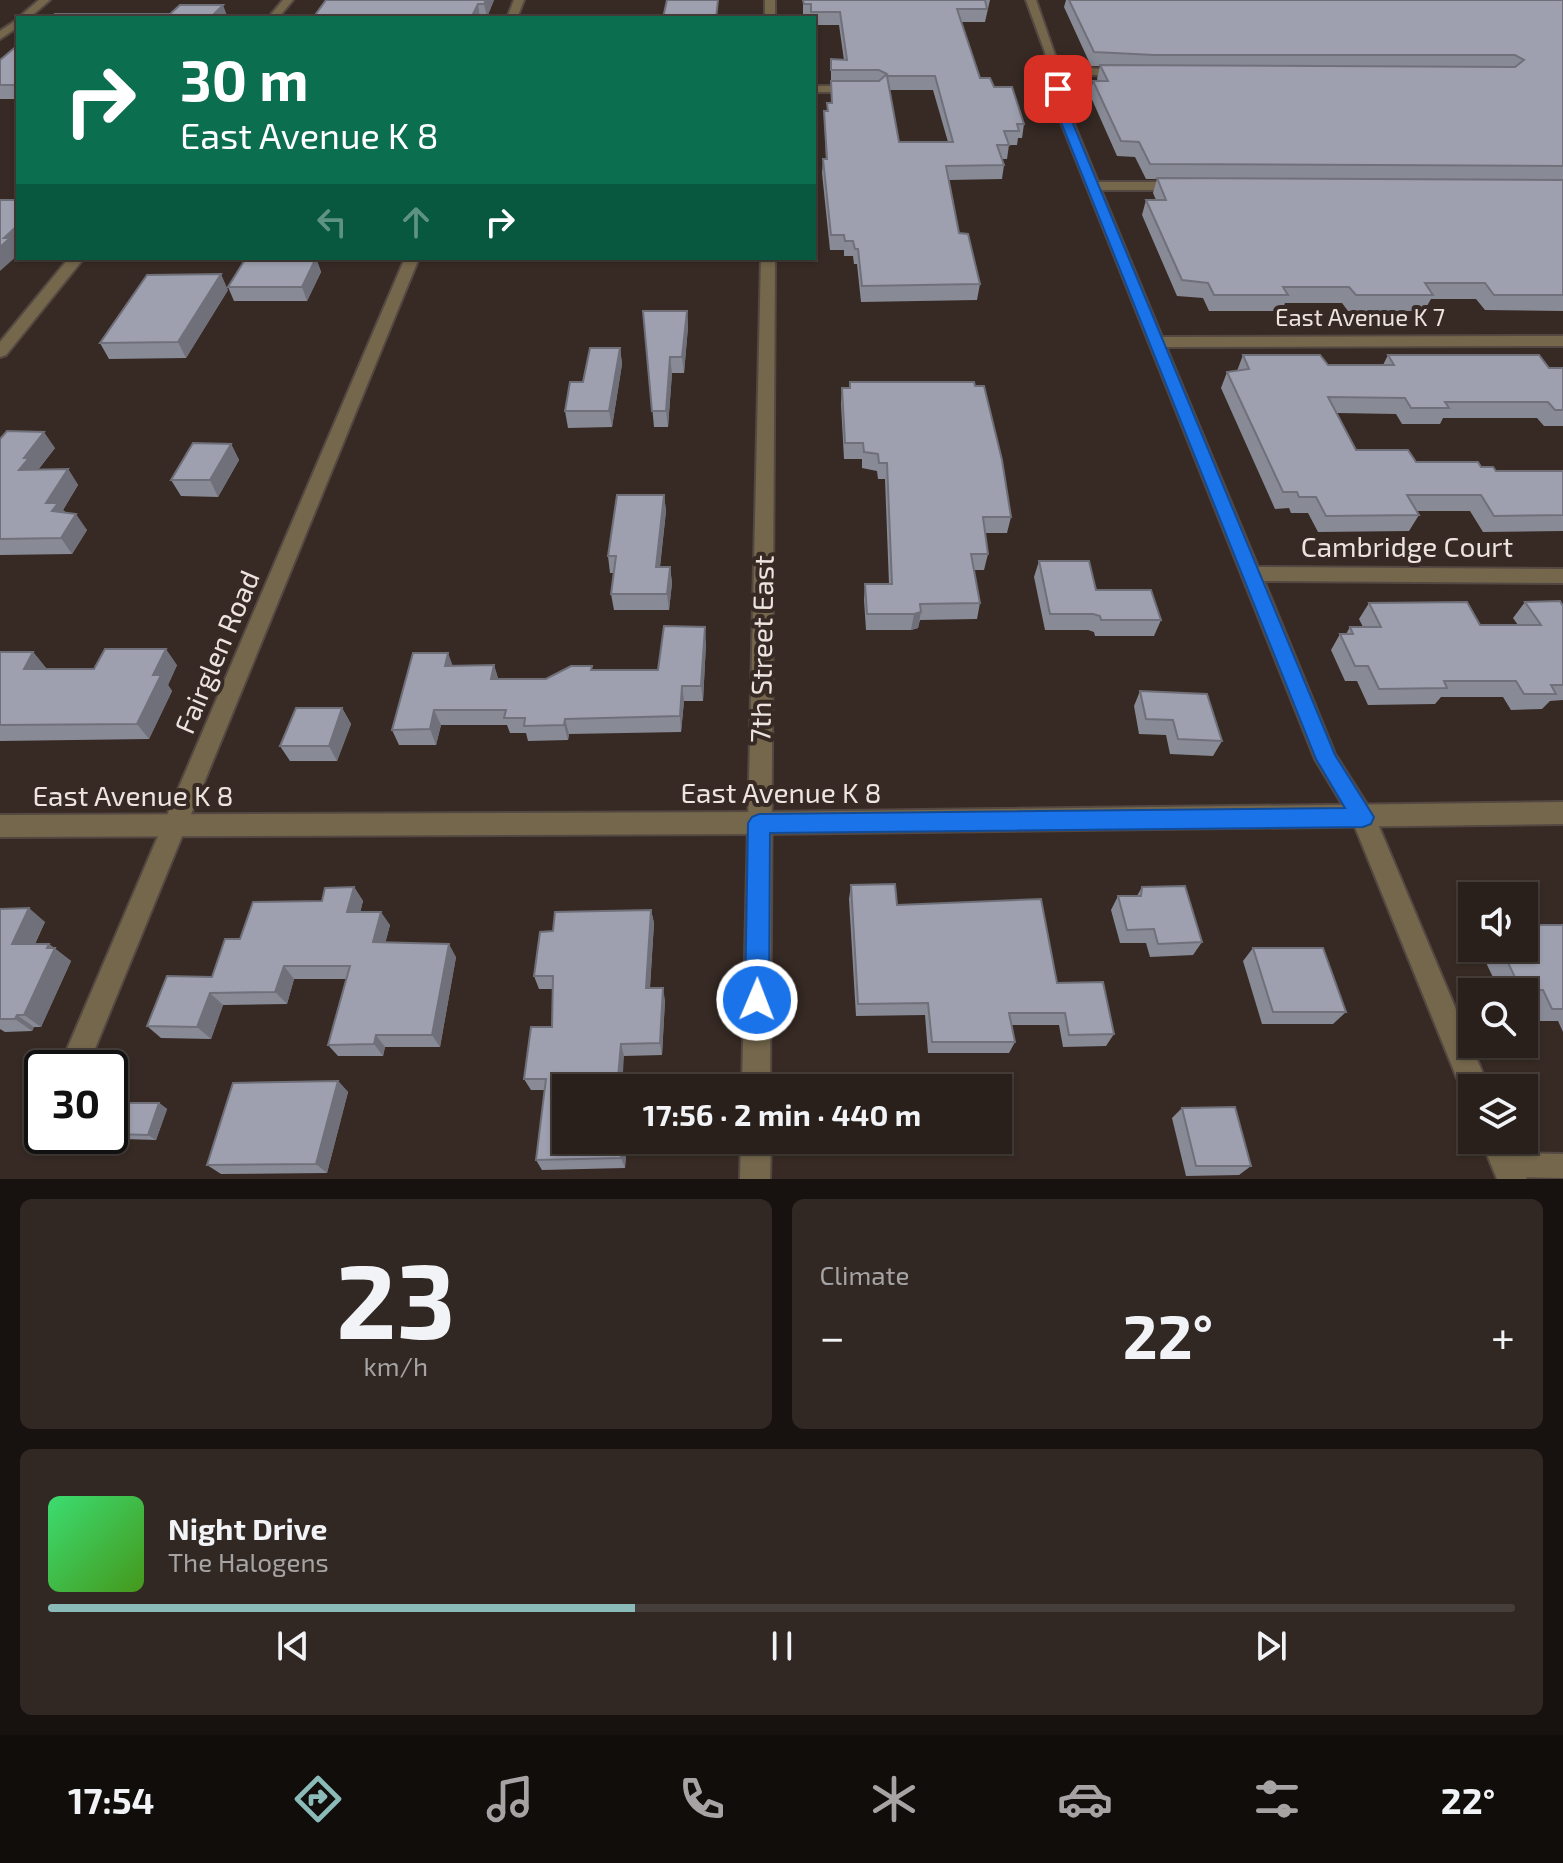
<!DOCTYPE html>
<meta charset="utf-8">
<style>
body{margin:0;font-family:"Exo 2",sans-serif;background:#312824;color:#f1f3f6;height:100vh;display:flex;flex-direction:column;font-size:30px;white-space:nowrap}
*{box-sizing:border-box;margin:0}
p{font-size:26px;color:#a5a3a3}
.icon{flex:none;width:44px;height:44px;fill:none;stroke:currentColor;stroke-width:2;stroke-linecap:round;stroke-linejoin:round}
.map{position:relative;height:1179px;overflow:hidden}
.panel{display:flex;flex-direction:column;gap:20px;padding:20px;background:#17120f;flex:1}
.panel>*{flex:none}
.hud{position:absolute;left:16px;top:16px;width:800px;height:244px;border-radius:0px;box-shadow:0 2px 6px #0004,0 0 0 2px #453e3a;background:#0b6e4f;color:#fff;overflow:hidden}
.tools{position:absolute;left:1458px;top:882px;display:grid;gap:16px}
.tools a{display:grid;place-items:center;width:80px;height:80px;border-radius:0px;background:#29201b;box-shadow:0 2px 6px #0004,0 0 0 2px #453e3a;font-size:40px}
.speed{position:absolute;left:24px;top:1050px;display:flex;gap:16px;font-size:40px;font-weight:700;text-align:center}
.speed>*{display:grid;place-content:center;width:104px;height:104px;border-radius:50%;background:#29201b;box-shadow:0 2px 6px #0004,0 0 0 2px #453e3a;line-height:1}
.speed .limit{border:4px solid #111;border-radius:12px;background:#fff;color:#111}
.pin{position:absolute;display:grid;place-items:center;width:68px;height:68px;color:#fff;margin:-34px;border-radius:16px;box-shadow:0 4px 12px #0006}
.me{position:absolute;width:88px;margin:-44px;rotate:1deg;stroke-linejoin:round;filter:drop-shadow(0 0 6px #0008)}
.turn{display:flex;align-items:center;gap:28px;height:168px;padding:0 32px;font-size:36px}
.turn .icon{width:104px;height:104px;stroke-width:2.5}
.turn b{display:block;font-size:56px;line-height:68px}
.lanes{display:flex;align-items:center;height:76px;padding:0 32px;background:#0003;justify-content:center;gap:40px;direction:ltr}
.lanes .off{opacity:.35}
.big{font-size:60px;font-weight:700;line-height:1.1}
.panel .widget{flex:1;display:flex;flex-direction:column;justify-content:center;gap:12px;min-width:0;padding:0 28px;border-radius:12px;background:#312824}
.panel .dial{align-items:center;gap:0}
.dial b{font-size:104px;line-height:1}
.song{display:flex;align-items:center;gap:24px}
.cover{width:96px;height:96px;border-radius:12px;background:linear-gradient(135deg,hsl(140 70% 55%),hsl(100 70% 35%))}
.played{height:8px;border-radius:4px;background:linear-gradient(90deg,#8bbbb9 40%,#453e3a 40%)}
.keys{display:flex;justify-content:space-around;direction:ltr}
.heat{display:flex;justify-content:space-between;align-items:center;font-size:44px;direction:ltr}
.panel .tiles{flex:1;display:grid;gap:20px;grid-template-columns:1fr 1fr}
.widget:last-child{grid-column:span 2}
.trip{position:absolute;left:552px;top:1074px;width:460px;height:80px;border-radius:0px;background:#29201b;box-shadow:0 2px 6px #0004,0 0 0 2px #453e3a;font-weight:700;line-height:80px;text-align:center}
.dock{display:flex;height:128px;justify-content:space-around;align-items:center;background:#100d0b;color:#a5a3a3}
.dock .icon{width:56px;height:56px}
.dock .on{color:#8bbbb9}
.dock b{font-size:36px;color:#f1f3f6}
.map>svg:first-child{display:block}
</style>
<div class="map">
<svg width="1563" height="1179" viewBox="0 0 1563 1179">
<rect width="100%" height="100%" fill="#372a24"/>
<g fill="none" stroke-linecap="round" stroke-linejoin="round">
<defs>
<g id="service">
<path d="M814,86h38l5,3 -5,3h-38z"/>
<path d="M1507,1153l56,1v24l-56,-1 -8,-4 -4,-8 4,-8z"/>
</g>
<g id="minor">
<path d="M39,0h11l-21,18h-11z"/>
<path d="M283,0h10l-15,18h-10z"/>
<path d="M514,0h10l-7,18h-10z"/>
<rect x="765" y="0" width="10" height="18"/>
<path d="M1026,0h10l23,67 65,3 6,3 -6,3 -63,-2 6,33 31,75h82l7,4 -7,4h-79l61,147 401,-1v10l-397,1 92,220 305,2v14l-299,-2 71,173 40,63 114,271h-17v13l-7,-3 -112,-276 -38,-63 -260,-652 -10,-55z"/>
<path d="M18,19v8l-18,12v-8z"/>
<path d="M69,258h15l-78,97 -6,2v-15z"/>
<path d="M405,258h14l-332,810h-28z"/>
<path d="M761,258h14l-5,830h-28z"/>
<path d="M741,1140h30l-1,39h-30z"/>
<path d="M1481,1140h30l16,39h-30z"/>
</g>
<path id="tertiary" d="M1563,802v22l-804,10 -759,3v-22l759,-3z"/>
</defs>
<!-- service casing -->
<use href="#service" stroke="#544842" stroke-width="4"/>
<!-- minor casing -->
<use href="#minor" stroke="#544842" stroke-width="4"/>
<!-- tertiary casing -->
<use href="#tertiary" stroke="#544842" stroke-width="4"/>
<!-- service -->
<use href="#service" fill="#75674c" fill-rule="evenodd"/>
<!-- minor -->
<use href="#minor" fill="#75674c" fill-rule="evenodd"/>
<!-- tertiary -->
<use href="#tertiary" fill="#75674c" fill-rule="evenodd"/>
</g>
<!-- wall -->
<g fill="#888a96" fill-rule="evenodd">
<path d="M326,0h168l-7,17h-7z"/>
<path d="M803,0h187l-5,22h-24l19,56 14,9 30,37 -2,14h-4l-1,7h-8l-2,14h-5l2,6 -2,14 -53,1 10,53 21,51 -3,16 -116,2 -4,-38h-3l-1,-8h-9v-6h-14l-8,-77 1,-14h3l-2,-48h3v-8h4v-44l13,1 -5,-35h-25v-7l-11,-1zM889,90h44l15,52h-49z"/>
<path d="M1066,0h497v311l-78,-1 -9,-11h-45l-7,12h-76l-6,-8h-57l-3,8h-73l-6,-13 -26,-2 -35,-81 4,-15h10l-3,-7 4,-14h-11l-11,-22 -18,-1 -27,-61 3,-14h5l-1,-2 3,-13h-9l-27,-59z"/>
<path d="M18,45v54h-18v-39z"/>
<path d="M316,258l5,14 -14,29h-73l-6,-14z"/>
<path d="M228,290l-42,68 -77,1 -9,-16z"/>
<path d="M643,311h44l1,16 -4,46h-12l-4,54h-14z"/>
<path d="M620,348l2,16 -10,63 -44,1 -3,-17 18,-29z"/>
<path d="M1243,355l85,10h55l5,-10 175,13v58h-19l-7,-8h-94l-3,6h-38l-6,-10 -59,-1 19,37 60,12 65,5 15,4h67v60l-80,1 -13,-21h-53l2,4 -10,16 -91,1 -10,-19h-17l-2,-5 -14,1 -54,-121 6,-16 10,-1z"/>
<path d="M850,382l161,135 -4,16h-22l3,21 -4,16h-10l6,33 -3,16 -57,1 -2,8 -7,2h-45l-2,-30 1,-16h24l-4,-105h-7l-1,-8 -15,-3v-9h-18l-3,-55 1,-16h7z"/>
<path d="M0,439l55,9 -17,22 30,-1 10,16 -15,25 24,20 -15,24 -72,1z"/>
<path d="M231,444l8,16 -21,37 -37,-1 -10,-16z"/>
<path d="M664,495l2,16 -6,56h10l2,16 -3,27h-55l-3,-16 3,-21h-4l-2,-17z"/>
<path d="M1039,561l122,59 -7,16h-59l-1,-4 -6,-2h-43l-11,-53z"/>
<path d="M1525,602l38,4v94l-13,1 -8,8 -31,1 -8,-13h-62l-6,7 -67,1 -11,-24h-12l-14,-31 9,-16h6l4,-7h13l-4,-8 10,-16 111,22h38l-5,-7z"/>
<path d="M706,643l-3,58h-19l-3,31 -112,2 -1,6 -40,1 -2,-8h-16l-3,-8h-66l-5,20h-37l-7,-15 60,-65h42l4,14h48l46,-13v4h66z"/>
<path d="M0,652h33l13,16 48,1 83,-4 -9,20 4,6 -23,48 -149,2z"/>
<path d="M1140,691l82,50 -9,15 -43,-2 -4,-19 -27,-1 -5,-28z"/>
<path d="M342,708l9,16 -14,37h-47l-10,-15z"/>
<path d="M851,885l46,20 160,78 57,51 -8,12 -43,1 -4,-22h-47l3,17 -6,11h-81l-3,-38 -69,1 -7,-117z"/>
<path d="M354,887l9,14 -3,11 30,13 -5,18 71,14 -16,90h-55l-2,9h-45l-10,-11 18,-66h-52l-7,25 -64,1 -12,34 -50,-1 -14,-12 65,-49 28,-38z"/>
<path d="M1142,887l60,55 -9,13 -43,2 -4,-14h-26l-9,-33 7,-14h19z"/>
<path d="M0,909l45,13 -10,22h14l22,17 -30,66h-7l-2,4 -27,1 -5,-3z"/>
<path d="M651,910l3,13 -4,65 15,12 -3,55 -38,1 -58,32 61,52 -2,28 -83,2 -6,-10 9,-70h-14l-7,-11 28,-52 1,-38h-14l-5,-13 19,-45z"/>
<path d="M1537,925h26v107l-5,-11h-23l-9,-18h-2v-11h-24l-21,-44h45z"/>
<path d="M1253,948l93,64 -13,12h-71l-19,-63z"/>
<path d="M338,1081l10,11 -21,81 -106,1 -14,-9z"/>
<path d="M159,1103l8,6 -11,31 -33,-1 -8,-5z"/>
<path d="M1182,1108l69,58 -12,9 -53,1 -14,-58z"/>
</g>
<!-- shaded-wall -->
<g fill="#6f707a">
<path d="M486,0h8l-7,17 -3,-13z"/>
<path d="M478,4l2,14h-9z"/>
<path d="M223,5l5,13h-15v-3z"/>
<path d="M18,225v30l-18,16v-24l4,-9z"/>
<path d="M316,258l5,14 -14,29 -5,-14z"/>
<path d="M221,274l7,16 -42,68 -8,-16z"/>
<path d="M687,311l1,16 -4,46 -2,-16z"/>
<path d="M620,348l2,16 -10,63 -3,-16z"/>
<path d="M670,357l2,16 -4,54 -2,-16z"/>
<path d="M44,432l11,16 -18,23 -18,-1 5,-12z"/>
<path d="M231,444l8,16 -21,37 -8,-17z"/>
<path d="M68,469l10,16 -15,25 6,9 -5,8 -18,-24z"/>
<path d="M664,495l2,16 -8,72 -2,-16z"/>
<path d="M76,514l11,16 -15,24 -11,-16z"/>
<path d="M670,567l2,16 -3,27 -2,-16z"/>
<path d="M921,612l-3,16 -7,2 3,-16z"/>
<path d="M705,627l1,16 -3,58 -2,-15z"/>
<path d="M166,649l11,16 -9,20 4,6 -23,48 -12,-15 16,-49z"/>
<path d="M33,652l13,16 -22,1z"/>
<path d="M448,653l6,16 -9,-3z"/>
<path d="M494,665l5,16 -8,-2z"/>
<path d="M682,686l2,15 -3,31 -1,-16z"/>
<path d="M342,708l9,16 -14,37 -8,-15z"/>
<path d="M434,710l7,15 -5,20 -6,-16z"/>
<path d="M565,719l4,15 -1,6 -4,-15z"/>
<path d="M354,887l9,14 -6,25 -10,-14z"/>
<path d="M29,908l16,14 -17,35 -16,-13z"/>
<path d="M651,910l3,13 -5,77 -3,-12z"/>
<path d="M381,912l9,13 -8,31 -9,-14z"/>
<path d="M49,944l22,17 -30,66 -17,-12z"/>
<path d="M449,944l7,13 -16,90 -8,-12z"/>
<path d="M284,966l10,13 -7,25 -12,-12z"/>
<path d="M663,988l2,12 -3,55 -2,-12z"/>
<path d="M210,993l13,12 -12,34 -14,-12z"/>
<path d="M17,1015l17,12 -2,4 -17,-12z"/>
<path d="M376,1035l9,12 -2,9 -9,-12z"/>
<path d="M621,1044l3,12 -2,32h-5z"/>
<path d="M338,1081l10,11 -21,81 -11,-9z"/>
<path d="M159,1103l8,6 -11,31 -8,-5z"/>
<path d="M623,1140h4l-2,28 -4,-10z"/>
</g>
<!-- building -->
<g fill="#9ea0af" stroke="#6f707a" stroke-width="2" fill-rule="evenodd">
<path d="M326,0h160l-2,4h-6l-7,14h-158z"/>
<path d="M667,0h51l-2,18h-53z"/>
<path d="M803,0h182l2,9h-30l23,69h10l4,9h18l12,37h-7l2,7h-15l5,14h-12l7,20 -58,1 13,67 9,1 12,50 -118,2 -4,-37h-3l-2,-8h-8l-1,-6h-13l-8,-76h4l-3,-48h4l-1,-8h5l-1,-22h48l8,-7 -8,-4h-48v-11l16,1 -7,-48h-29v-8h-7zM887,76h48l18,66h-54z"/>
<path d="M1069,0h494v166l-413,-2 -11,-22 -18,-1 -28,-60h15l-8,-16 415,2 9,-7 -9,-5h-361l-60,-3z"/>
<path d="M180,5h43l-10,10h3l-3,3h-163l5,-4h115z"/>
<path d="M18,45v38l-2,2h-16v-25z"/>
<path d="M1157,178l406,2v115h-69l-9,-12h-60l8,12h-77l-7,-8h-66l5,8h-74l-6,-12 -26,-3 -36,-80h20z"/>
<path d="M0,200h18v25l-14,13h6l-10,9z"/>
<path d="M246,258h70l-14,29h-74z"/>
<path d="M221,274l-43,68 -78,1 47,-68z"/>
<path d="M643,311h44l-5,46h-12l-4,54h-14z"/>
<path d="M590,348h30l-11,63h-44l5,-29h13z"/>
<path d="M1243,355h77l8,10h66l-6,-10h151l10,13h14v42h-8l-7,-8h-103l4,6h-38l-6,-10 -77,-1 28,53h52l8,12h62l3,5h12l3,4h67v44l-69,1 -13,-21h-74l12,20 -93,1 -10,-19h-17l-2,-5h-14l-56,-120 22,-3z"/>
<path d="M850,382h124l1,4h9l18,74 9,57h-28l5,37h-17l9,49 -60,1 1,8 -7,2h-47l-2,-30h27l-5,-121h-8l-1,-9 -14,-2 -1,-9h-18l-3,-55h8z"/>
<path d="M7,431l37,1 -20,26h5l-10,12 49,-1 -22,34h12l-6,8 24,3 -15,24 -61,1v-100z"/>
<path d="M193,443l38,1 -21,36h-39z"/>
<path d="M617,495h47l-8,72h14l-3,27h-56l5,-38h-8z"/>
<path d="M1039,561h50l7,29h55l10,30h-60l-1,-4 -7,-2h-43z"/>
<path d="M1560,601l3,5v79h-12l5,9h-32l-8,-13h-72l3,7 -68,1 -11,-23h-13l-15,-32h13l-3,-7h31l-12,-24 98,-1 13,23h61l-16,-23z"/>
<path d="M664,626l41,1 -4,59h-19l-2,30 -115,3 -1,6 -40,1 1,-8h-21l2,-8h-72l-4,19 -38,1 21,-77h35l-3,13 49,-1 -3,14h55l25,-13h21l-1,4h67z"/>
<path d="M105,649h61l-13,26h8l-24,49 -137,1v-73h33l-9,17h70z"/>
<path d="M1140,691l67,3 15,47 -44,-2 -5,-19 -27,-1z"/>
<path d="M296,708h46l-13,38h-49z"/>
<path d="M895,884l2,21 144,-6 16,84 46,-1 11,52 -45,1 -4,-22h-56l6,29h-83l-4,-39 -70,1 -7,-119z"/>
<path d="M1185,886l17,56 -44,2 -4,-15 -27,1 -9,-34h23l1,-9z"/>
<path d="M354,887l-7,25h34l-8,30 76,2 -17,91h-56l-2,9 -46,1 22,-79h-66l-9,26 -65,1 -13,34 -50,-1 20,-50 45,1 13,-38h15l13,-37 69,-1 3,-13z"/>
<path d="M29,908l-17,36h37l-2,4h8l-31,67h-7l-2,4h-15v-110z"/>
<path d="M651,910l-5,78h17l-3,55 -39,1 -4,44h-51v52h57l-2,18 -85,2 10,-81h-22l7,-52h21l1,-51h-19l6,-44 13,-1 2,-19z"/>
<path d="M1524,921h5l8,4h26v84h-11l-9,-19h-22l-20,-42h23z"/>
<path d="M1253,948h70l23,64h-73z"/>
<path d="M338,1081l-22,83 -109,1 26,-82z"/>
<path d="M128,1103h31l-11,32 -33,-1z"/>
<path d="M1235,1107l16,59h-55l-14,-58z"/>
</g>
<!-- route -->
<path fill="#1a73e8" stroke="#114b97" stroke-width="2" d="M1058,86l6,3 2,18 269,648 39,62 -3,7 -8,3 -593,6 -1,167 -3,8 -9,4 -8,-4 -4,-8 3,-177 4,-6 7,-3 586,-6 -29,-49 -261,-652 -2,-18z"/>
<g text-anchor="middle" stroke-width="8" stroke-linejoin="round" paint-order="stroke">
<!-- far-street labels -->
<g font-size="24" fill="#ede4e0" stroke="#372a24">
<text x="1360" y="326">East Avenue K 7</text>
</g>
<!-- street labels -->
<g font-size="28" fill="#ede4e0" stroke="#372a24">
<text x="1407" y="557">Cambridge Court</text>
<text transform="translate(762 649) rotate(-89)" y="10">7th Street East</text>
<text transform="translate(217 652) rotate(-67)" y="10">Fairglen Road</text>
<text x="781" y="803">East Avenue K 8</text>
<text x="133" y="806">East Avenue K 8</text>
</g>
</g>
</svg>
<div class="tools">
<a><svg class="icon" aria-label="sound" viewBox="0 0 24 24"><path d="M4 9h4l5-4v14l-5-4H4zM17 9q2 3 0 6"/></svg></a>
<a><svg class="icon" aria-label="search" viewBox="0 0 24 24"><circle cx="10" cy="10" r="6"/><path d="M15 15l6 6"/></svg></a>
<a><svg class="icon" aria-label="layers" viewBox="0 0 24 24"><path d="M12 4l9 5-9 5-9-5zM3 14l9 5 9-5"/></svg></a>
</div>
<div class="speed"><div class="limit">30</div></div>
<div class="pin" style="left:1058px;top:89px;background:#d93025"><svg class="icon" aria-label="arrive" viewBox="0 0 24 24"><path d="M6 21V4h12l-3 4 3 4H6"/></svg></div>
<svg class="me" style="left:757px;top:1000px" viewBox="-20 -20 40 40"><circle r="17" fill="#1a73e8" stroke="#fff" stroke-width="3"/><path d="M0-11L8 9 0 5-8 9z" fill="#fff"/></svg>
<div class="trip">17:56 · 2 min · 440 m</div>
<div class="hud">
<div class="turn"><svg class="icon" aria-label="right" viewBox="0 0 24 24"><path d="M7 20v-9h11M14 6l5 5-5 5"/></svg><div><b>30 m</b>East Avenue K 8</div></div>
<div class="lanes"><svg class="icon off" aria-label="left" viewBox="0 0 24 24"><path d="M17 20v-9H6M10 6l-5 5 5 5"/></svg><svg class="icon off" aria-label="ahead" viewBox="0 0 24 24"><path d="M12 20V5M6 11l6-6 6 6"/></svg><svg class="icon" aria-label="right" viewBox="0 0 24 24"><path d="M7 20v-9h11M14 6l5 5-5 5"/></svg></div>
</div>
</div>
<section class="panel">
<div class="tiles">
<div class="widget dial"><b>23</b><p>km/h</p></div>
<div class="widget"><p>Climate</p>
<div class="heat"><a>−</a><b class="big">22°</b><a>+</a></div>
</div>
<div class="widget">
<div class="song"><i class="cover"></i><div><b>Night Drive</b><p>The Halogens</p></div></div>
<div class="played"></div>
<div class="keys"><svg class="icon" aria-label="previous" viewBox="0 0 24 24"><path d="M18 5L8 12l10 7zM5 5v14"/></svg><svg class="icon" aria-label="pause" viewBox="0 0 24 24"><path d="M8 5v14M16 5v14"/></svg><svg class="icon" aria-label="next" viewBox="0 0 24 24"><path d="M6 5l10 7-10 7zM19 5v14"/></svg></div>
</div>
</div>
</section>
<nav class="dock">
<b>17:54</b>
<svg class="icon on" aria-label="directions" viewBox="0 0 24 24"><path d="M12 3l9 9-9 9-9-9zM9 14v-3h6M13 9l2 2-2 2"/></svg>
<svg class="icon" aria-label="music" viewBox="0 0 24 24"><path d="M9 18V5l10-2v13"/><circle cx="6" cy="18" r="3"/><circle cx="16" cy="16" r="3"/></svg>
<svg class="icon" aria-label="phone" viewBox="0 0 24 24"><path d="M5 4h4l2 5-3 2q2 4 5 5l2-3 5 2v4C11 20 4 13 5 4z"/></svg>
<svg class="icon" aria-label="climate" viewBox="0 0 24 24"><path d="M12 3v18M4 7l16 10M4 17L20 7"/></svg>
<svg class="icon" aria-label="car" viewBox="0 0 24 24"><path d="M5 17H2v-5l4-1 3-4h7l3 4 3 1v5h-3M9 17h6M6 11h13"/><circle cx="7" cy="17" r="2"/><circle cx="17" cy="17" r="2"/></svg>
<svg class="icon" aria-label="filters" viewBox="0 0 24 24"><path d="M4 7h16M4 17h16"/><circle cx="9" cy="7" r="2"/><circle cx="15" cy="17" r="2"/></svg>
<b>22°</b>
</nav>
